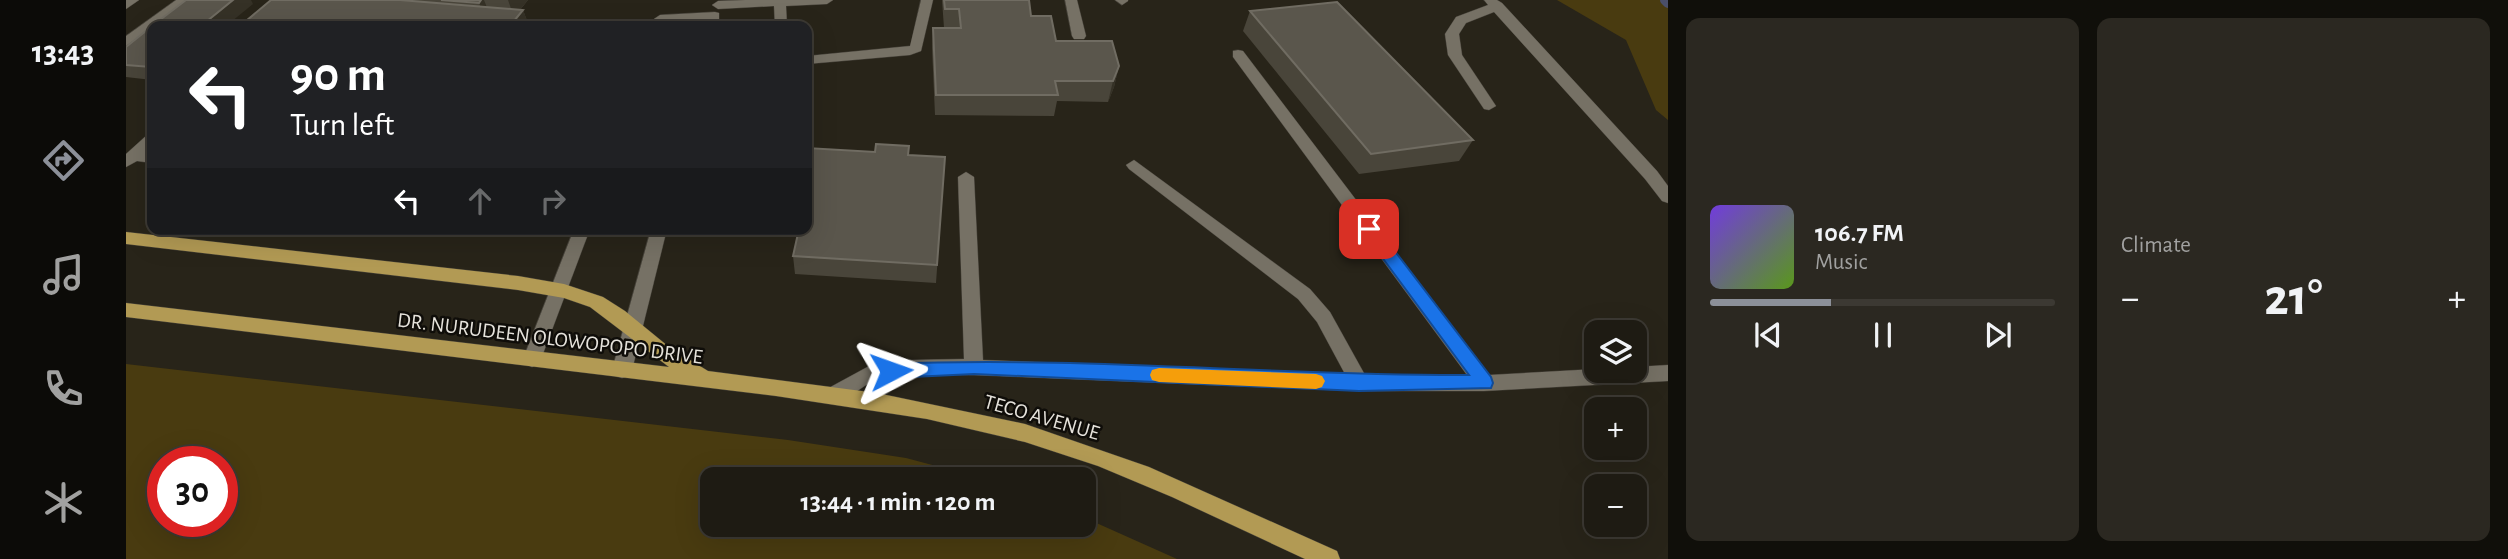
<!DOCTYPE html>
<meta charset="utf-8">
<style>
body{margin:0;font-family:"Alegreya Sans",sans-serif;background:#2b2821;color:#f1f3f6;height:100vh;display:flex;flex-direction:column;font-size:26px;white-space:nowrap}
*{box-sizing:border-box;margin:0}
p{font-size:23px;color:#a1a1a0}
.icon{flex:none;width:38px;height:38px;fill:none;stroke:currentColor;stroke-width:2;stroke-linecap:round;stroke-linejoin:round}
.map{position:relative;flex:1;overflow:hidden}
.drawer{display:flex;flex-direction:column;gap:18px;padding:18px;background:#100f0a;width:840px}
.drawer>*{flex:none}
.guide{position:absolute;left:21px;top:21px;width:665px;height:214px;border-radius:14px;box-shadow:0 7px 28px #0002,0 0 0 2px #3c3933;background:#202124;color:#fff;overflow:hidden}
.controls{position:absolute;left:1458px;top:320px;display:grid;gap:14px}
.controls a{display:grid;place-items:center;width:63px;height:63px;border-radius:14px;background:#1e1b13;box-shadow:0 7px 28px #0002,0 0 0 2px #3c3933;font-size:35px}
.speed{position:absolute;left:21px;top:446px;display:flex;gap:14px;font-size:35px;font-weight:700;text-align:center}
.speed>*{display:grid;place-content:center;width:91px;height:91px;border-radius:50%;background:#1e1b13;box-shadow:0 7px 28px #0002,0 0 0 2px #3c3933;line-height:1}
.speed .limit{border:10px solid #d22;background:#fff;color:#111}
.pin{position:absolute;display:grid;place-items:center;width:60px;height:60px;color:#fff;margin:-30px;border-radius:14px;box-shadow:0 4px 10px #0006}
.me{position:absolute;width:77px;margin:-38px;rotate:86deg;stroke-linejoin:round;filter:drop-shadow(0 0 5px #0008)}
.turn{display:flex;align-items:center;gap:24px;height:147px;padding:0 28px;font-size:32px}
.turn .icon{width:91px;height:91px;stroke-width:2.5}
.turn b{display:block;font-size:49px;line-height:60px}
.lanes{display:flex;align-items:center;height:66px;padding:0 28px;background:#0003;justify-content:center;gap:35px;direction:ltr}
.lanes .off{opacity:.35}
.big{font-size:52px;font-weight:700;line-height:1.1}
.drawer .widget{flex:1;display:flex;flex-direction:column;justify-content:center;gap:10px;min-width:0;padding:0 24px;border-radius:14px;background:#2b2821}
.song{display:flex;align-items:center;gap:21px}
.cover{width:84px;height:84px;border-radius:10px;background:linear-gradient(135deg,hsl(260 70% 55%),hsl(90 70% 35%))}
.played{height:7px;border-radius:4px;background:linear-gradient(90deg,#8c9099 35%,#3c3933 35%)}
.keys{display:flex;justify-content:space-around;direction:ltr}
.heat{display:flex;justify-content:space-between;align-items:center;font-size:38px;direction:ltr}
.drawer .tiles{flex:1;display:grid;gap:18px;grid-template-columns:repeat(2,1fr)}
.trip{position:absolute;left:574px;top:467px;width:396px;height:70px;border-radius:14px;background:#1e1b13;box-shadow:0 7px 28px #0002,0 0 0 2px #3c3933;font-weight:700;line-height:70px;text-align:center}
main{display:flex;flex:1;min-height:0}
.tabs{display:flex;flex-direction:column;width:126px;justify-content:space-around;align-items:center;background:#0c0b08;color:#a1a1a0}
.tabs .icon{width:49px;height:49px}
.tabs .selected{color:#8c9099}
.tabs b{font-size:32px;color:#f1f3f6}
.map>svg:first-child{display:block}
</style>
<main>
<nav class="tabs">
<b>13:43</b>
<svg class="icon selected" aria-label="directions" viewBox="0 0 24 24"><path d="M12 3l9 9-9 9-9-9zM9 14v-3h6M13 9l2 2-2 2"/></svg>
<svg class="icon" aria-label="music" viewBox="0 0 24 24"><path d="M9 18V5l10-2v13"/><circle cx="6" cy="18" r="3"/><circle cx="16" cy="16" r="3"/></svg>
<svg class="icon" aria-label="phone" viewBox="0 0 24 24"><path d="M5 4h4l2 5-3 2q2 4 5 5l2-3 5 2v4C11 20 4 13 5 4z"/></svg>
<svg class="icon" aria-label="climate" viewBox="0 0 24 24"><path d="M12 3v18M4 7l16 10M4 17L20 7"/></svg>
</nav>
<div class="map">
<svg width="1542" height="559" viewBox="0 0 1542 559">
<rect width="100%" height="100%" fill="#282419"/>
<!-- green -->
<g fill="#493b10" fill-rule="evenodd">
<path d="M1431,0h111v120l-12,-10 -30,-70z"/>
<path d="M0,364l662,76 118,18 79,21 -273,1v45h371v-8l94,42h-1051zM37,462h59v60h-59z"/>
</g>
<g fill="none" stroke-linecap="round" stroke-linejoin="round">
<!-- stream -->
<path stroke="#4a4f69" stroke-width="10" d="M1539,0l3,3"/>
<defs>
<g id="minor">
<path d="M0,0h13l-13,9z"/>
<path d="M50,0h14l-64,46v-10z"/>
<path d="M619,0h88l-6,4 -41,2 1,20h-12l-1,-20 -56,3 -6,-4 6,-4z"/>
<path d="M795,0h12l-12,51 -11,4 -103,9v-8l103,-10z"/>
<path d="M939,0h12l9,36 -2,3h-10l-2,-3z"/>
<path d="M989,0h13v1l-6,4z"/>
<path d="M1358,0h13l5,3 155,168 11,15v17l-6,-2 -17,-22 -151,-167 -28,11 -7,11 3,21 34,51 -7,4 -5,-1 -36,-54 -3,-21 11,-17 32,-12z"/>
<path d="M589,12l4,1v6l-59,4 -6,-4 6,-4z"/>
<path d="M1112,50l5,1 246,324 107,-6 38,2v-4l34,-2v16l-184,10h-125l-385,-16c-29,0 -73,-4 -100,6 -16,6 -31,27 -49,21l-3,-6 3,-6 46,-25 39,-5 54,-1 -6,-182 8,-5 8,5 9,183 362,14 -28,-52 -19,-23 -169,-130 -3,-4 8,-5 176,129 20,23 35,63h102l-234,-318v-6z"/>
<path d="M26,133v14l-6,5 6,1v10l-15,-2 -11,6v-13l21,-19z"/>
<path d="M448,229h16l-49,130 -2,5 -7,3 -7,-3 -2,-5z"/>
<path d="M525,229h16l-35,141 -3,6 -7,2 -7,-2 -3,-6z"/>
</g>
<path id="major" d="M0,232l392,44 46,8 39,13 22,14 44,36 39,24 169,22 148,31 124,43 188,84 3,8h-35l-133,-62 -74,-31 -73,-24 -98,-23 -151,-23 -650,-79v-14l543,64 -79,-60 -26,-9 -46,-8 -392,-46z"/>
</defs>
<!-- minor casing -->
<use href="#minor" stroke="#444038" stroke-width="1"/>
<!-- major casing -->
<use href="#major" stroke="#444038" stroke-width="1"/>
<!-- minor -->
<use href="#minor" fill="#767165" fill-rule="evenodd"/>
<!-- major -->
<use href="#major" fill="#b29a54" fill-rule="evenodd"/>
</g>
<!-- wall -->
<g fill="#49453a">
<path d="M145,0h257l-8,10h3l6,16h-289z"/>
<path d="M816,0h87l2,16 25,25 63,25 -5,21 -6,15 -51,-1 -3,15 -119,-1 -3,-67 1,-20h11z"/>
<path d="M1124,11l223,129 -14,21 -100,13 -116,-143z"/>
<path d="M26,26v54l-26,-3v-30z"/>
<path d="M783,155l36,2 -9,126 -141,-9 -2,-18 5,-25 -20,-2h29z"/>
</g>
<!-- shaded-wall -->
<g fill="#353126">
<path d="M107,0h18l2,4 -27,22h-25z"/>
<path d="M355,0h3l6,15 -4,5 -7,-17z"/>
<path d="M382,0h20l-14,17z"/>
<path d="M397,10l6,16h-19z"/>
<path d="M993,66l-5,21 -6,15 5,-21z"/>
</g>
<!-- building -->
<g fill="#5a564c" stroke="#706c62" stroke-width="2">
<path d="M60,0h47l-32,26h-49z"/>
<path d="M145,0h129l123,10 -13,16h-270z"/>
<path d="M315,0h40l-2,3z"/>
<path d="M818,0h85l2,16h20l5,25h56l7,25 -6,15h-58l3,14h-122l-3,-67h28l-2,-19h-14z"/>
<path d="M1211,2l136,138 -102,14 -121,-143z"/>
<path d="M26,26v40l-1,1 -25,-2v-18z"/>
<path d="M750,144l33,2 -1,9 37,2 -8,108 -144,-9 6,-27h8v-81l68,4z"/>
</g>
<!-- route -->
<path fill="#1a73e8" stroke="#114b97" stroke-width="2" d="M1243,224l6,1 116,152 2,6 -2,5 -132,3 -385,-17 -83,4 -7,-2 -2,-5 2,-5 7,-2c192,-8 385,12 578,11l-105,-142 -2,-4 2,-4z"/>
<!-- slow -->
<path fill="#f59e0b" d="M1033,368l157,6 6,2 3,5 -3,6 -6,2 -157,-7 -7,-2 -2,-5 2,-5z"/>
<g text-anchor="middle" stroke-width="5" stroke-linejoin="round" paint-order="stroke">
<!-- street labels -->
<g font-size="21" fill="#e6e3dc" stroke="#0f0d09">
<text transform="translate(424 338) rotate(7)" y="7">DR. NURUDEEN OLOWOPOPO DRIVE</text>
<text transform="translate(916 417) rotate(16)" y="7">TECO AVENUE</text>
</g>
</g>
</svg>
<div class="controls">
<a><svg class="icon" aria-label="layers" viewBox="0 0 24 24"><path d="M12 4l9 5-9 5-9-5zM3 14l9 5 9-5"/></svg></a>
<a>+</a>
<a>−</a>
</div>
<div class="speed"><div class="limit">30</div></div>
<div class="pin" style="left:1243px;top:229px;background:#d93025"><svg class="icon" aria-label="arrive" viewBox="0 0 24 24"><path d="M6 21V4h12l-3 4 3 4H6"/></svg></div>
<svg class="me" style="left:765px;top:371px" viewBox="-20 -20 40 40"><path d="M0-17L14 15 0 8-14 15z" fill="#1a73e8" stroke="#fff" stroke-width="4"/></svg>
<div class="trip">13:44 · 1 min · 120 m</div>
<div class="guide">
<div class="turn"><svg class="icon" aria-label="left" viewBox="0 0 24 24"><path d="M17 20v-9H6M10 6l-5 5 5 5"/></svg><div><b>90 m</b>Turn left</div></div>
<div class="lanes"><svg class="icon" aria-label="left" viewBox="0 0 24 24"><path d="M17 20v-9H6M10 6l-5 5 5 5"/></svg><svg class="icon off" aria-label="ahead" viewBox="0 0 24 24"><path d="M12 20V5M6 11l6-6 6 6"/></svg><svg class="icon off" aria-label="right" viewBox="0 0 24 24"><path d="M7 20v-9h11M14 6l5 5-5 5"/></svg></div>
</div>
</div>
<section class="drawer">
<div class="tiles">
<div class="widget">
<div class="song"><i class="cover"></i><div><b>106.7 FM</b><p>Music</p></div></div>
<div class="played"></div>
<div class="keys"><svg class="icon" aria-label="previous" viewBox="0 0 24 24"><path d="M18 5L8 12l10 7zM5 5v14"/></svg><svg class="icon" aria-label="pause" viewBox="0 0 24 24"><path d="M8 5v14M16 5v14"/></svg><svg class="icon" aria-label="next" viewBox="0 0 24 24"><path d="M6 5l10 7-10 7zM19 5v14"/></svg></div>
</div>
<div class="widget"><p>Climate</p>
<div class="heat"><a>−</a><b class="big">21°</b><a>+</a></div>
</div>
</div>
</section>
</main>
